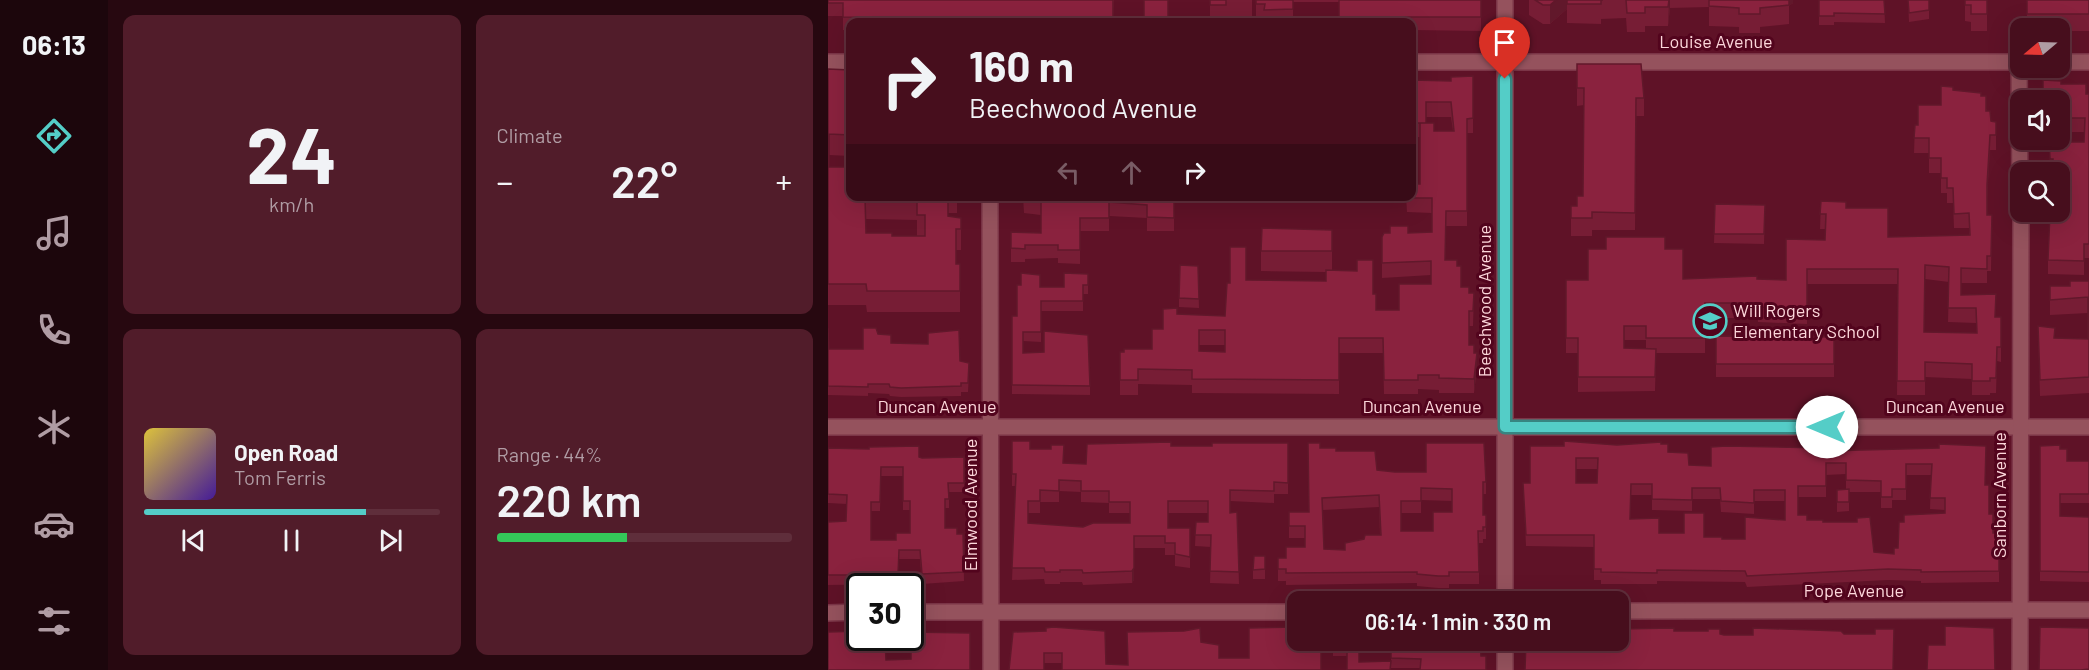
<!DOCTYPE html>
<meta charset="utf-8">
<style>
body{margin:0;font-family:Barlow,sans-serif;background:#511c2a;color:#f1f3f6;height:100vh;display:flex;flex-direction:column;font-size:22px;white-space:nowrap}
*{box-sizing:border-box;margin:0}
p{font-size:20px;color:#b09ca4}
.icon{flex:none;width:33px;height:33px;fill:none;stroke:currentColor;stroke-width:2;stroke-linecap:round;stroke-linejoin:round}
.map{position:relative;flex:1;overflow:hidden}
.drawer{display:flex;flex-direction:column;gap:15px;padding:15px;background:#270810;width:720px}
.drawer>*{flex:none}
.top-card{position:absolute;left:18px;top:18px;width:570px;height:183px;border-radius:12px;box-shadow:0 6px 24px #0002,0 0 0 2px #5f2e3b;background:#470e1d;color:#f1f3f6;overflow:hidden}
.needle{width:39px;rotate:251deg}
.buttons{position:absolute;left:1182px;top:18px;display:grid;gap:12px}
.buttons a{display:grid;place-items:center;width:60px;height:60px;border-radius:12px;background:#470e1d;box-shadow:0 6px 24px #0002,0 0 0 2px #5f2e3b;font-size:30px}
.speed{position:absolute;left:18px;top:573px;display:flex;gap:12px;font-size:30px;font-weight:700;text-align:center}
.speed>*{display:grid;place-content:center;width:78px;height:78px;border-radius:50%;background:#470e1d;box-shadow:0 6px 24px #0002,0 0 0 2px #5f2e3b;line-height:1}
.speed .limit{border:3px solid #111;border-radius:9px;background:#fff;color:#111}
.pin{position:absolute;display:grid;place-items:center;width:51px;height:51px;color:#fff;margin:-62px -26px;border-radius:50% 50% 50% 0;rotate:-45deg;box-shadow:0 0 6px #0007}
.pin .icon{rotate:45deg}
.me{position:absolute;width:66px;margin:-33px;rotate:270deg;stroke-linejoin:round;filter:drop-shadow(0 0 4px #0008)}
.turn{display:flex;align-items:center;gap:21px;height:126px;padding:0 24px;font-size:27px}
.turn .icon{width:78px;height:78px;stroke-width:2.5}
.turn b{display:block;font-size:42px;line-height:51px}
.lanes{display:flex;align-items:center;height:57px;padding:0 24px;background:#0003;justify-content:center;gap:30px;direction:ltr}
.lanes .off{opacity:.35}
.big{font-size:45px;font-weight:600;line-height:1.1}
.drawer .tile{flex:1;display:flex;flex-direction:column;justify-content:center;gap:9px;min-width:0;padding:0 21px;border-radius:12px;background:#511c2a}
.drawer .dial{align-items:center;gap:0}
.dial b{font-size:78px;line-height:1}
.song{display:flex;align-items:center;gap:18px}
.cover{width:72px;height:72px;border-radius:9px;background:linear-gradient(135deg,hsl(50 70% 55%),hsl(260 70% 35%))}
.played{height:6px;border-radius:3px;background:linear-gradient(90deg,#54cdc7 75%,#5f2e3b 75%)}
.keys{display:flex;justify-content:space-around;direction:ltr}
.heat{display:flex;justify-content:space-between;align-items:center;font-size:33px;direction:ltr}
.charge{height:9px;border-radius:4px;background:linear-gradient(90deg,#34c759 44%,#5f2e3b 0)}
.drawer .tiles{flex:1;display:grid;gap:15px;grid-template-columns:repeat(2,1fr)}
.trip{position:absolute;left:459px;top:591px;width:342px;height:60px;border-radius:12px;background:#470e1d;box-shadow:0 6px 24px #0002,0 0 0 2px #5f2e3b;font-weight:600;line-height:60px;text-align:center}
main{display:flex;flex:1;min-height:0}
.tab-bar{display:flex;flex-direction:column;width:108px;justify-content:space-around;align-items:center;background:#1c060c;color:#b09ca4}
.tab-bar .icon{width:42px;height:42px}
.tab-bar .selected{color:#54cdc7}
.tab-bar b{font-size:27px;color:#f1f3f6}
.map>svg:first-child{display:block}
</style>
<main>
<nav class="tab-bar">
<b>06:13</b>
<svg class="icon selected" aria-label="directions" viewBox="0 0 24 24"><path d="M12 3l9 9-9 9-9-9zM9 14v-3h6M13 9l2 2-2 2"/></svg>
<svg class="icon" aria-label="music" viewBox="0 0 24 24"><path d="M9 18V5l10-2v13"/><circle cx="6" cy="18" r="3"/><circle cx="16" cy="16" r="3"/></svg>
<svg class="icon" aria-label="phone" viewBox="0 0 24 24"><path d="M5 4h4l2 5-3 2q2 4 5 5l2-3 5 2v4C11 20 4 13 5 4z"/></svg>
<svg class="icon" aria-label="climate" viewBox="0 0 24 24"><path d="M12 3v18M4 7l16 10M4 17L20 7"/></svg>
<svg class="icon" aria-label="car" viewBox="0 0 24 24"><path d="M5 17H2v-5l4-1 3-4h7l3 4 3 1v5h-3M9 17h6M6 11h13"/><circle cx="7" cy="17" r="2"/><circle cx="17" cy="17" r="2"/></svg>
<svg class="icon" aria-label="filters" viewBox="0 0 24 24"><path d="M4 7h16M4 17h16"/><circle cx="9" cy="7" r="2"/><circle cx="15" cy="17" r="2"/></svg>
</nav>
<section class="drawer">
<div class="tiles">
<div class="tile dial"><b>24</b><p>km/h</p></div>
<div class="tile"><p>Climate</p>
<div class="heat"><a>−</a><b class="big">22°</b><a>+</a></div>
</div>
<div class="tile">
<div class="song"><i class="cover"></i><div><b>Open Road</b><p>Tom Ferris</p></div></div>
<div class="played"></div>
<div class="keys"><svg class="icon" aria-label="previous" viewBox="0 0 24 24"><path d="M18 5L8 12l10 7zM5 5v14"/></svg><svg class="icon" aria-label="pause" viewBox="0 0 24 24"><path d="M8 5v14M16 5v14"/></svg><svg class="icon" aria-label="next" viewBox="0 0 24 24"><path d="M6 5l10 7-10 7zM19 5v14"/></svg></div>
</div>
<div class="tile"><p>Range · 44%</p><b class="big">220 km</b><div class="charge"></div></div>
</div>
</section>
<div class="map">
<svg width="1261" height="670" viewBox="0 0 1261 670">
<rect width="100%" height="100%" fill="#5f1227"/>
<g fill="none" stroke-linecap="round" stroke-linejoin="round">
<defs>
<g id="minor">
<path d="M0,62h22"/>
<path d="M584,62h608"/>
<path d="M1191,62l1,130"/>
<path d="M1232,62h29"/>
<path d="M162,196l1,474"/>
<path d="M0,427h1261"/>
<path d="M790,611l471,-1"/>
<path d="M82,612h388"/>
<path d="M0,613l32,-1"/>
<path d="M1192,670l1,-458"/>
</g>
<g id="tertiary">
<path d="M677,0v602"/>
<path d="M677,640v30"/>
</g>
</defs>
<!-- minor casing -->
<use href="#minor" stroke="#7b3547" stroke-width="18"/>
<!-- tertiary casing -->
<use href="#tertiary" stroke="#7b3547" stroke-width="18"/>
<!-- minor -->
<use href="#minor" stroke="#95525d" stroke-width="15"/>
<!-- tertiary -->
<use href="#tertiary" stroke="#95525d" stroke-width="15"/>
</g>
<!-- wall -->
<g fill="#771d35" fill-rule="evenodd">
<path d="M0,0h286l-1,22h-263v8h-7v-14h-15z"/>
<rect x="316" y="0" width="24" height="22"/>
<rect x="382" y="0" width="42" height="22"/>
<path d="M428,0h225v31l-69,-1v-8h-73v-20h-46v20h-37z"/>
<path d="M701,0h264v3l-4,3v18l-29,3v6h-21v-6l-30,-1v-19l-39,1 -2,18h-23v6h-18l-1,-14 -25,1v5l-34,-1v-14l-17,15h-7l-14,-9z"/>
<path d="M991,0h65l1,23 -51,-1v3h-15z"/>
<path d="M1080,0h21v19l-20,3z"/>
<path d="M1137,0h22v31h-16v-9l-6,-1z"/>
<path d="M1199,0h62v31h-29v-3h-33z"/>
<path d="M749,64l67,34v18h-8l-1,114h-43v6h-21v-30h6l6,-10v-4l1,-87 -7,1z"/>
<path d="M0,69l22,1v86l-21,-1v12l21,29h107v17h-9v3l13,2v32h-5v14h4v48h-93l-1,-7h-38zM38,219l51,1v16h-25l-26,-3z"/>
<path d="M645,76v57h-6v93h-21l-1,34 12,6 4,21 8,6h5l-1,33h-4v19l5,8 3,15 -3,25h-35v-3l-21,-1v5h-34l-1,-41h-44v41l-147,-1v-8l-54,-1v11h-18v-43l32,-3 11,-20 14,-15 48,2 5,-33 16,-3 80,1v-9l-65,-1v-20l71,-21v40l41,24 3,16h23l32,-26v-9l-49,3v-41l26,-4 24,-1v-19l-25,-1 -1,-16 14,-12v-47h-8v-57l39,1zM598,117h25l2,14h-19l-8,-8zM371,345h26v7l-26,-1z"/>
<path d="M1233,84l25,10h3v164h-5v17l-36,-1v-14l12,-88h-10l-1,-32zM1234,132h22v10h-22z"/>
<path d="M1125,90l28,6 10,25 5,1v28h-6l-3,49v16h5l-1,56h-4v12h-26v12l35,22h5v45l-4,-1 -1,32h-6v2h-18v-16l-47,-2v18h-28l1,-111h-91v40l-49,-2v-4h-53v35h-49l-1,38 -77,1v-39h-12v-73h22l77,-31 18,30 103,1 39,-40v-11h-5l1,-28 25,7 42,29 81,-2v-7h-15l-1,-25h-6v-10h-6v-20h-12v-20h-15l1,-28h3l23,-20zM1097,279l24,3 -1,40 28,1 1,10 -53,-1zM796,340h22v9l-22,-1z"/>
<path d="M195,196h151v35h-27v-13l-38,-2v15h-29v33l-22,-1v-5l-33,1v3h-14v-14l30,-15v-18l-17,-2z"/>
<rect x="412" y="196" width="19" height="2"/>
<path d="M887,204l50,1 -1,39 -50,-1z"/>
<path d="M370,266l1,42 -20,-1v-9z"/>
<path d="M260,274v20h-5v17h-42v31l-18,-1v12l67,33v9l-78,-1v-78h5z"/>
<path d="M1261,281v112l-49,3 -2,-70 17,12 33,1v-26l-38,2v-29h20z"/>
<path d="M0,328l1,21h34l28,-6 69,18 9,11 -1,20h-7v4l-60,1 -11,-1 -1,-2 -21,-1v3l-40,-1z"/>
<path d="M888,336l118,1v40h-118z"/>
<path d="M184,441l18,8h21l13,14 22,1 85,-18h41l76,-3v51h-14v9l-44,-2v12l7,-1 2,72 -29,-1 1,-36 -16,-1 1,-24h12v-9h-40v15h22v40l-15,-2v-11h-10v-7h-31v32l-2,3 -49,2 -1,-3h-22v2h-15l-1,-5 -32,1 4,-94h-4zM231,491l22,1v10l28,1v10h21v10l-47,4 -55,-4v-10h12v-11h19z"/>
<path d="M833,444l7,8 21,13 22,1 114,-15 114,-3 46,37 4,29 4,19 3,13h3v36l-78,1v-2l-33,-1 -141,7 -2,-5 -88,-1v3h-56v-4h-7v-33l-68,-1 -3,-63h7v-37zM748,469h22l-1,14h-21zM1018,474v15l-9,1v22l12,-1v-19h32v16h11v-8h14v-25h25l-1,34 15,1v3l-41,9 -6,26 -4,6 -20,-2 -51,-30 -16,-2 -9,-5v-18h28v-22zM803,495h21v15l40,1v-12h28l1,13 33,2v-13h31v19l-40,19h-23l-63,-6 -29,-14z"/>
<path d="M1212,446l20,3 7,12h22v42h-29v13l29,1v65l-49,-1z"/>
<path d="M0,448l94,10 42,-1v35h-15v16h-4v20l12,6h6l1,47 -42,3 -2,-25h-21l-1,25 -70,1v-63l18,-1 1,-17 -19,-1zM53,476h22v34h7v23l-14,7h-25v-29h9z"/>
<path d="M492,448l16,3 41,19 109,12v12h-3v21h3v24h-3v4h-4v41h-30v4h-11l-21,-2v-3l-131,2v-4h-8v-12l8,-11 19,-11v-9h-16v-26h20zM593,500l31,1v11l-19,19h-32v-18h20zM551,507l1,28 -16,4 -19,11 -21,-1 -1,-39z"/>
<path d="M437,556v23h-12v-9z"/>
<path d="M225,627l52,4 1,33 22,1 -1,-33 57,-1 16,-3 1,14 18,3v13h30v-30l49,-1v13h11v9h12v21h-259v-7h-18v7h-35l4,-38 33,-1v-3z"/>
<path d="M505,640h26v22l-12,8v-14h-14z"/>
<path d="M563,640l42,1 -13,27h-29z"/>
</g>
<!-- shaded-wall -->
<g fill="#61182b">
<path d="M728,0h11v9l-17,15v-19z"/>
<path d="M841,0h1v8l-2,18z"/>
<path d="M961,0h4v3l-4,3z"/>
<path d="M1162,135v15l-3,49v-14z"/>
<path d="M649,353v15l-3,25v-14z"/>
<path d="M306,568v12l-2,3v-12z"/>
</g>
<!-- building -->
<g fill="#8a223e" stroke="#61182b" stroke-width="1.5" fill-rule="evenodd">
<path d="M0,0h285v18l-270,-1v-14h-15z"/>
<path d="M316,0h24v18l-24,3z"/>
<rect x="382" y="0" width="16" height="5"/>
<path d="M428,0h37v9l-29,1 1,-6h-9z"/>
<path d="M511,0h142v17h-126v2h-16z"/>
<path d="M707,0h21l-6,5h-7z"/>
<path d="M739,0h36h-2v4h-34z"/>
<path d="M798,0h43l-1,7h-23v6h-18z"/>
<path d="M881,0h80v5l-29,3v6h-21v-6l-30,-2z"/>
<path d="M991,0h65l1,14 -51,-1v3h-15z"/>
<path d="M1080,0h21v10l-20,3z"/>
<path d="M1137,0h22v14h-16v-9h-6z"/>
<rect x="1199" y="0" width="62" height="14"/>
<path d="M749,64h64l3,34h-8l-1,115 -43,-1v6h-21v-12h6v-10h6v-4l1,-104h-7z"/>
<path d="M0,69l22,1v65l-21,-1v33h21v29h98v20l13,2v11h-5v35h4v27h-93l-1,-7h-38zM37,198h52v17h8v21h-33v-3h-26z"/>
<path d="M645,76v42l-6,1v92h-21l-1,49h12v6h4v21h8v6h5l-1,18h-4v34h5v8h3l-3,26 -35,-1v-3h-21v5h-34l-1,-42h-44v42l-147,-1v-9l-54,-1v11h-18v-28h4v-3h28v-20h11v-20l14,-1v6l48,2 2,-33h3v-36h16v33l80,1v-11l31,1v-11h16v34h3v16h23v-26h32v-23l-49,2v-26l2,-4h6v-7h18v7l24,-1v-34h-25l-1,-2h6v-12h8v-61h14v8h20l-3,-29h-25v21h-14v-43l39,1v-4zM371,330h26v22l-26,-1z"/>
<path d="M1215,80l18,1v3h25v10h3v150h-5v17l-36,-1 2,-48h10v-40h-8l1,-13h-3l-1,-19h11v-40h-17zM1234,118h23l-1,24h-22z"/>
<path d="M1113,86l12,1v3l28,3v3h5v15h4l1,10 5,1v13h-6l-3,50v30h5l-1,41h-4v13l-26,-1v27l35,-1 -1,23h6v30h-4l-1,31h-6v3h-18v-17l-47,-2v19h-28l1,-112h-91v40l-49,-2v-4h-53v35h-59v-12h-22v22l32,1 -1,28h-77v-39h-12v-58h22v-31h18v-12h59v12h18v30l74,-3v3l29,1v-41l39,1 1,-26h-6l1,-13 25,1v6h42v29l82,-2 -1,-22 -15,1 -1,-26h-6v-10h-6v-20h-12v-20h-15l1,-13h3v-20h23zM1097,265l24,2 -1,41h28l1,25 -53,-1z"/>
<path d="M196,196h150v22l-27,-1v-12l-38,-3v16h-29v32h-22v-5h-33v4l-14,-1v-16l30,1v-31l-17,-2z"/>
<path d="M887,204l50,1 -1,29h-50z"/>
<path d="M434,228l70,2v21h-71z"/>
<path d="M352,265l18,1 1,33 -20,-1z"/>
<path d="M193,273l19,2v12h24v-14l24,1v11h-5v16h-42v31h-18v21l21,-1v-21l44,4 2,51 -78,-1v-69h5v-31h4z"/>
<path d="M1242,281h19v96l-49,3 -2,-54 17,2 -1,10 34,1v-42l-38,3v-14h20z"/>
<path d="M0,328l1,21h34v-21h13l2,6 13,1v8l37,1v-11l31,-3 1,31 9,2 -1,20h-7v3l-60,2 -11,-1 -1,-3h-21v3l-40,-1z"/>
<path d="M888,336l118,1v27h-118z"/>
<path d="M184,441h18v8h21v-4h13l-1,18 23,1 1,-20 84,-2v4h41v-3h76v40l-14,-1v9l-44,-1v23l7,-1 2,60 -29,-1 1,-36h-16l1,-13h12v-21h-40v27h22v29l-15,-3v-11h-10v-7h-31v32l-2,3 -49,2 -1,-3h-22v2h-15l-1,-4h-32l4,-94h-4zM231,480l22,1v10h28v11h21v21h-37l-10,4 -55,-4v-22h12v-11l19,1z"/>
<path d="M736,441l53,4 44,-3v2h7v8l20,1 1,12 22,1v-19l15,-1 99,2v3l114,-3v-4l47,2 -1,39h4v29h4v19h3v13h3v25l-78,1v-2l-33,-1 -141,7 -2,-5 -88,-1v3l-56,-1v-3h-7v-34h-68l-3,-52h7v-37h34zM748,458h22l-1,25h-21zM998,463h20v17l35,1v16h11v-8h14v-25h26l-2,34h15v15l-41,2v7h-5l-1,26h-4v6l-20,-2 -4,-35 -13,1v4h-34v-2h-16v-5h-9v-29h28zM803,484h21v15l40,1v-12h28l1,13 33,2v-13h31v30l-40,-3v22h-23v-2h-18v-24h-20v20h-25v-15l-29,1z"/>
<path d="M480,443h12v5h16v3h39l2,19 18,2h31v-29h58l2,39h-3v33h3v12h-3v4h-5l1,41h-30v4h-11l-21,-2v-2l-131,1v-4h-8v-11h8v-11h19v-21h-16v-14h20zM593,488l31,1v23h-19v19h-32v-30h20zM551,495l2,40h-16l-1,4 -19,4v7l-21,-1 -2,-51z"/>
<path d="M1232,445v4h7v12h22v33h-29v22l29,1v55l-49,-1v-125z"/>
<path d="M91,446v11l3,1 42,-1v26h-16l1,16h-4v29h12v6h6l1,38 -42,2 -2,-24h-21l-1,25h-70v-53l18,-1 1,-26 -19,-1v-46l41,1v-2zM53,467h22v34h7v32h-14v7h-25v-38h9z"/>
<path d="M1021,489v13h-12v-12z"/>
<path d="M426,556h11v13l-12,1z"/>
<path d="M1117,626l49,2 1,42h-68l1,-25h17z"/>
<path d="M225,627l52,4 1,33 22,1 -1,-33 57,-1 16,-3 1,14 18,3v13h30v-30l49,-1v13h11v9h12v21h-259v-17h-18v17h-35l4,-38 33,-1v-3z"/>
<path d="M1212,627l49,1v41l-8,1h-42z"/>
<path d="M846,628v3h34v-2h12v5l4,1h29v-7l88,3 3,3h31v-5h19l-1,41h-368l1,-30h48l-1,9 23,1v-10h22v-11z"/>
<path d="M32,631v7h23l2,3 1,19 25,-1v-27l59,1v37h-142v-38z"/>
<path d="M505,640h26v22l32,-1 -1,9h-43v-23h-14z"/>
<path d="M563,640h89l1,16h5v14h-66l1,-11 -30,-1z"/>
</g>
<g fill="none" stroke-linecap="round" stroke-linejoin="round">
<defs>
<path id="route" d="M677,79v348h322"/>
</defs>
<!-- route casing -->
<use href="#route" stroke="#378581" stroke-width="15"/>
<!-- route -->
<use href="#route" stroke="#54cdc7" stroke-width="10"/>
</g>
<!-- icons -->
<defs>
<symbol id="school-ring" viewBox="-11 -11 22 22"><circle r="9.5" fill="#52041d" stroke="#54cdc7" stroke-width="1.5"/><path d="M0-5L7-2L0 1L-7-2ZM-4 1L0 2.5L4 1V4Q0 6-4 4Z" fill="#54cdc7"/></symbol>
</defs>
<g fill-rule="evenodd">
<use href="#school-ring" x="863" y="302" width="38" height="38"/>
</g>
<g text-anchor="middle" stroke-width="6" stroke-linejoin="round" paint-order="stroke">
<!-- street labels -->
<g font-size="18" fill="#fdd7db" stroke="#52041d">
<text x="888" y="48">Louise Avenue</text>
<text transform="translate(657 301) rotate(-90)" y="6">Beechwood Avenue</text>
<text x="109" y="413">Duncan Avenue</text>
<text x="594" y="413">Duncan Avenue</text>
<text x="1117" y="413">Duncan Avenue</text>
<text transform="translate(1172 495) rotate(-90)" y="6">Sanborn Avenue</text>
<text transform="translate(143 505) rotate(-90)" y="6">Elmwood Avenue</text>
<text x="1026" y="597">Pope Avenue</text>
</g>
<!-- poi labels -->
<g font-size="18" fill="#fdd7db" stroke="#52041d" text-anchor="start">
<text x="905" y="317">Will Rogers<tspan x="905" dy="21">Elementary School</tspan></text>
</g>
</g>
</svg>
<div class="buttons">
<a><svg class="needle" viewBox="-14 -14 28 28"><path d="M0-13l5 13h-10z" fill="#e53935"/><path d="M0 13l5-13h-10z" fill="#b09ca4"/></svg></a>
<a><svg class="icon" aria-label="sound" viewBox="0 0 24 24"><path d="M4 9h4l5-4v14l-5-4H4zM17 9q2 3 0 6"/></svg></a>
<a><svg class="icon" aria-label="search" viewBox="0 0 24 24"><circle cx="10" cy="10" r="6"/><path d="M15 15l6 6"/></svg></a>
</div>
<div class="speed"><div class="limit">30</div></div>
<div class="pin" style="left:677px;top:79px;background:#d93025"><svg class="icon" aria-label="arrive" viewBox="0 0 24 24"><path d="M6 21V4h12l-3 4 3 4H6"/></svg></div>
<svg class="me" style="left:999px;top:427px" viewBox="-20 -20 40 40"><circle r="19" fill="#fff"/><path d="M0-13L10 11 0 6-10 11z" fill="#54cdc7"/></svg>
<div class="trip">06:14 · 1 min · 330 m</div>
<div class="top-card">
<div class="turn"><svg class="icon" aria-label="right" viewBox="0 0 24 24"><path d="M7 20v-9h11M14 6l5 5-5 5"/></svg><div><b>160 m</b>Beechwood Avenue</div></div>
<div class="lanes"><svg class="icon off" aria-label="left" viewBox="0 0 24 24"><path d="M17 20v-9H6M10 6l-5 5 5 5"/></svg><svg class="icon off" aria-label="ahead" viewBox="0 0 24 24"><path d="M12 20V5M6 11l6-6 6 6"/></svg><svg class="icon" aria-label="right" viewBox="0 0 24 24"><path d="M7 20v-9h11M14 6l5 5-5 5"/></svg></div>
</div>
</div>
</main>
